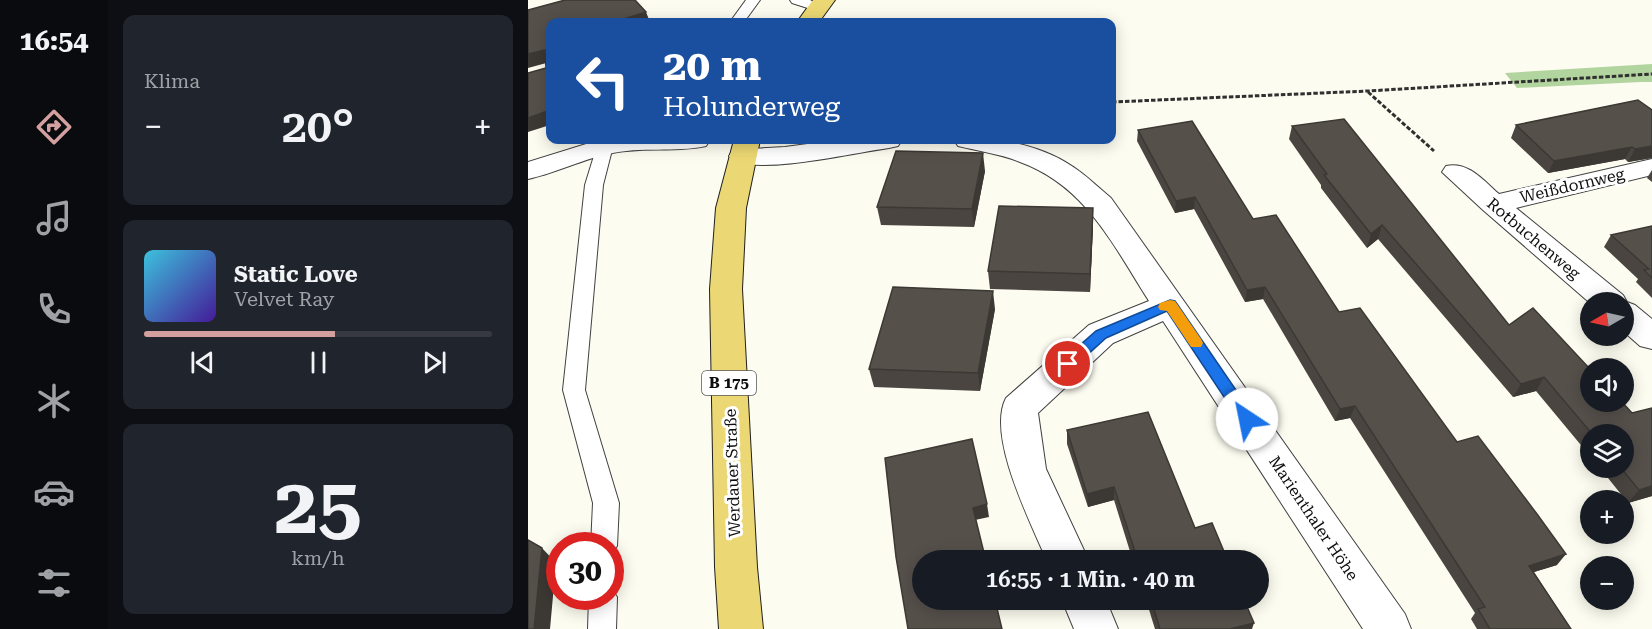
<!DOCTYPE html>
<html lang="de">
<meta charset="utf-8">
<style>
body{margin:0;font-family:"Roboto Serif",serif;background:#20242c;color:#f1f3f6;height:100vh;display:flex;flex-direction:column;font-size:22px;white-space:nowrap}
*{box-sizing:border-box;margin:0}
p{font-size:20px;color:#9ea1a6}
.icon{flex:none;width:33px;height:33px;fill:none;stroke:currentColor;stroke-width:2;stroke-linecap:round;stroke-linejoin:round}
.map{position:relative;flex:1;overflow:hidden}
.side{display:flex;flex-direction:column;gap:15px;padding:15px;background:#0d0f14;width:420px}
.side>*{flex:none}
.guide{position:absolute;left:18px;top:18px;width:570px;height:126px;border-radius:12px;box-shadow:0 3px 15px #0003;background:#1a4fa0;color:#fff;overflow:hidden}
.needle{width:39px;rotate:261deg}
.fabs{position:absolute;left:1052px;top:292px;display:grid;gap:12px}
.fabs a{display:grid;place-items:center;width:54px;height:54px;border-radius:50%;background:#171b24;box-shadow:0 3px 15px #0003;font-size:30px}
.speed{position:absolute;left:18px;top:532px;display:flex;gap:12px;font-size:30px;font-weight:700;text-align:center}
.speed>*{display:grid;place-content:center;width:78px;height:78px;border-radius:50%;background:#171b24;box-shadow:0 3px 15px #0003;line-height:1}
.speed .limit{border:9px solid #d22;background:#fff;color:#111}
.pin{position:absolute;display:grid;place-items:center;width:51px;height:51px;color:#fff;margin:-26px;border:3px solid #fff;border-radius:50%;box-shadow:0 2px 6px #0007}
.me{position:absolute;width:66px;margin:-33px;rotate:326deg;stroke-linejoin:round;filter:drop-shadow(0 0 4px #0008)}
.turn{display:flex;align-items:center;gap:21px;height:126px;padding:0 18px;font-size:27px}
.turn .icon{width:78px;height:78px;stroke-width:2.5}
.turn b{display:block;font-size:42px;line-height:51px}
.big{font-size:45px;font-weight:600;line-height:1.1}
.side .card{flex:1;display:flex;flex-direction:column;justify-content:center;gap:9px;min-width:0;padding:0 21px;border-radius:12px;background:#20242c}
.side .dial{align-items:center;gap:0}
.dial b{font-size:78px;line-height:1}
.song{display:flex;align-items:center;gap:18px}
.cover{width:72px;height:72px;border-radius:9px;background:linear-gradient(135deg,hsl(190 70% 55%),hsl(260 70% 35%))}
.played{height:6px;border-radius:3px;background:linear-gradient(90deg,#d49f9f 55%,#363941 55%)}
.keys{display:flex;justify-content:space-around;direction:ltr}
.heat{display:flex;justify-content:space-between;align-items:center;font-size:33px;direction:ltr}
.trip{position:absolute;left:384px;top:550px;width:357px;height:60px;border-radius:30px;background:#171b24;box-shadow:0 3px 15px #0003;font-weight:600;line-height:60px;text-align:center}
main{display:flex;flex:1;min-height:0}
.tabs{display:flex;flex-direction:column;width:108px;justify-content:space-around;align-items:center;background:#090b0e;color:#9ea1a6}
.tabs .icon{width:42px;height:42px}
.tabs .current{color:#d49f9f}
.tabs b{font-size:27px;color:#f1f3f6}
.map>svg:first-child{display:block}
</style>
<main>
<nav class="tabs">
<b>16:54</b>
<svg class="icon current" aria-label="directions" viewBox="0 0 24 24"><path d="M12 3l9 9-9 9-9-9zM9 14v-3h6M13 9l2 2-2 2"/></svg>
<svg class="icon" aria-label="music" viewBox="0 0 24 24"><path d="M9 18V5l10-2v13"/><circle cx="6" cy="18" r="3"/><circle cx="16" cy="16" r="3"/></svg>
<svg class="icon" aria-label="phone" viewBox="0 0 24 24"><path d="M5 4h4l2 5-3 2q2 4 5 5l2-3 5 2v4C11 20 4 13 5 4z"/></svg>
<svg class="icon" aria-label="climate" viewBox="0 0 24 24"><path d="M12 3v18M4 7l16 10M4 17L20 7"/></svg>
<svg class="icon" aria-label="car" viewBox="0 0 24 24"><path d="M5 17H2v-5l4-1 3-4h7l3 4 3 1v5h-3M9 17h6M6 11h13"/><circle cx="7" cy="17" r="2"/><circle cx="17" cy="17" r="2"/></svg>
<svg class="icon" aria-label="filters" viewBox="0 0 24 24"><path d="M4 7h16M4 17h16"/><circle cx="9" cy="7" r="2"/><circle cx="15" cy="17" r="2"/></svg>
</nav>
<section class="side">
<div class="card"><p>Klima</p>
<div class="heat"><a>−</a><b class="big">20°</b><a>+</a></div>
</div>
<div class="card">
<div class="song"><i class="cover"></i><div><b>Static Love</b><p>Velvet Ray</p></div></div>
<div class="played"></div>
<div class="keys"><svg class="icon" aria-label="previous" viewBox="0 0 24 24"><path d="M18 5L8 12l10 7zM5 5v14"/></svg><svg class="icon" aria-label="pause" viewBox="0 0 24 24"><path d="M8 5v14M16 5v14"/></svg><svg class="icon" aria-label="next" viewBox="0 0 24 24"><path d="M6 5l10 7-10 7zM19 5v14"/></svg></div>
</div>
<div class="card dial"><b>25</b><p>km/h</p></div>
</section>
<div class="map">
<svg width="1124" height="629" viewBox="0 0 1124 629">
<rect width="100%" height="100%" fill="#fdfcf0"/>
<!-- forest -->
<path fill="#b2d49e" d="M1124,64v18h-11l-124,6 -12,-15z"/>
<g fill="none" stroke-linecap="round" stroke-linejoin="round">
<defs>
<g id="service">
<path d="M218,0h14l-16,22h-14z"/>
<path d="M262,0h20l14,7 -7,4 -25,-8z"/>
<path d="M77,141l6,1 2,4 -10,39 -18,205 34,113 -2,43 -7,10v-10h-19l2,-43 -30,-113 22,-205 12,-39 2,-4z"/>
<path d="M82,587l7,10 -1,32h-28l1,-32h21z"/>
</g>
<g id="minor">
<path d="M71,140h111l-4,6c-31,7 -65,0 -98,8 -27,6 -53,19 -80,25v-17z"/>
<path d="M309,140h65l-4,6 -9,2c-43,6 -114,24 -156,14l-4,-6 4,-6 52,-3z"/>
<path d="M426,140c41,-5 91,5 125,31 11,8 21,18 32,27l294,416 6,15h-48l-200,-308 -50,22 -75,70 8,56 43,92h-42c-16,-38 -61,-125 -41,-163l83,-73 60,-24c-36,-56 -63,-115 -129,-139 -19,-8 -42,-11 -62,-16z"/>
<path d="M1124,159v16l-136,33 107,87 4,7 8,3 17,14v30l-12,-3 -17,-15v-28h-33l-107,-93 -41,-38 4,-6c22,-5 37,14 53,28z"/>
<path d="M534,600h44l12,29h-44z"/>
</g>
<g id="primary">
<path d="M285,0h22l-16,22h-22z"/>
<path d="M206,140h26l-14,68 -4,81 15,278 6,62h-44l-4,-62 -5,-278 6,-81z"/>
</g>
</defs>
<!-- service casing -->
<use href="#service" stroke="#414141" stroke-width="2"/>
<!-- minor casing -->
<use href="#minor" stroke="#414141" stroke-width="2"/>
<!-- primary casing -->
<use href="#primary" stroke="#1f1f1f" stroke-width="2"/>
<!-- path -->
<g stroke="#303030" stroke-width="3" stroke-dasharray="4.5 2" stroke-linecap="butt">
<path d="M840,92l66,59"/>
<path d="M584,102l256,-11 284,-17"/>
</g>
<!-- service -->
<use href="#service" fill="#fff" fill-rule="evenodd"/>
<!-- minor -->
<use href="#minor" fill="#fff" fill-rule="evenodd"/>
<!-- primary -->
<use href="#primary" fill="#ebd773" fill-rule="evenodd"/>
</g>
<!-- wall -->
<g fill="#4a4540">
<path d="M1110,100l14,58 -24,4 -3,-3 -77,14 -37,-35 5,-13z"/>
<path d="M764,126l217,199 123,88 20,-5v88l-24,7 -28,-35h23v-33h-33v21l-54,-65 -23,6 -135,-158 -11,9 -46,-60v-3l-32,-46z"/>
<path d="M610,130l115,89 204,223 100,123 -23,7 37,57h-94l-6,-10 4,-6 -125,-195 -15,3 -72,-122 -18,3 -51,-93 -19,4 -38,-72z"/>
<path d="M1124,170v12l-5,-4z"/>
<path d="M457,171l-11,56 -93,-2 -4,-18z"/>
<path d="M565,226l-3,66 -100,-3 -2,-18z"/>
<path d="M1124,226v72l-16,-16 2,-3 -34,-32 7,-12z"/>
<path d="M467,309l-15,82 -106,-4 -5,-18z"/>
<path d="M539,430l128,98 33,33h-95l-19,-61 -26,7 -21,-63z"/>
<path d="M618,600h98l8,29h-97z"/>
</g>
<!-- shaded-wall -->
<g fill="#3c3834">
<path d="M118,12l4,10h-25l-1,-3z"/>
<path d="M17,50l5,12 -22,6v-14z"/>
<path d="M22,110v15l-22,7v-14z"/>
<path d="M1124,146v12l-24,4 7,-13z"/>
<path d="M1104,147l-7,12 -77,14 6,-12z"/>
<path d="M455,153l2,18 -11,56 -2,-18z"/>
<path d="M667,197l-1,12 -19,4 1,-12z"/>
<path d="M565,208v18l-3,66v-18z"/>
<path d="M854,225l-4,14 -11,9 4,-14z"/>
<path d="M737,287l-2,12 -18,3 2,-12z"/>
<path d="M465,291l2,18 -15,82 -2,-18z"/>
<path d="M1016,377l-8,14 -23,6 8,-13z"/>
<path d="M827,406l-5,12 -15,3 5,-12z"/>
<path d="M1124,486v10l-24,7 11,-13z"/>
<path d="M586,487v13l-26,7 -1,-13z"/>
<path d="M459,504l2,13 -14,3 -2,-12z"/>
<path d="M14,548l14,15 -6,66h-16z"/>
<path d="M1038,554l-9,11 -36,11 8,-10z"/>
<path d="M726,623l-2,6h-22z"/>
</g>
<!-- building -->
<g fill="#56504b" stroke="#3c3834" stroke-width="1.5">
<path d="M37,0h70l11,12 -22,7 2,3h-76v88l-22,8v-45l18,-5 -1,-18 -17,4v-44z"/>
<path d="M1110,100l14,10v36l-17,3 -3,-2 -78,14 -38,-36z"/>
<path d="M816,119l165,206 24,-17 57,61v33h32l10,11 20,-5v78l-13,4 -18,-22h2v-33h-30l-49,-58 -23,7 -139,-159 -11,9 -47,-59 3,-1 -35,-48z"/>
<path d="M664,121l61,98 23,-4 63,97 21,-4 97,134 21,-6 59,78 29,40 -37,12 42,63h-81l-12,-20 7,-2 -130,-201 -15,3 -75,-122 -18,3 -52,-93 -19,4 -38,-71z"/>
<path d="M368,151l87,2 -11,56 -95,-2z"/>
<path d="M471,206l94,2 -3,66 -102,-3z"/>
<path d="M1124,226v52l-8,-8 5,-1 -38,-34z"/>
<path d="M365,287l100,4 -15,82 -109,-4z"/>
<path d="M620,412l47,116 17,-5 16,38h-90l-24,-74 -27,7 -20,-64z"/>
<path d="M444,439l15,65 -14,4 13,53h-64v39h73l7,29h-94l-12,-72 -11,-99z"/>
<path d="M0,540l14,8 -8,81h-6z"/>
<path d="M623,600h93l10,23 -24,6h-70z"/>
</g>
<!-- route -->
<path fill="#1a73e8" stroke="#114b97" stroke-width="1.5" d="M642,300l5,1 78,114 2,4 -2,5 -6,1 -5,-1 -75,-113 -61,27 -33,30h-10l-2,-4 2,-4 33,-29z"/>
<!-- slow -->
<path fill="#f59e0b" d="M642,300l5,1 26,38 2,4 -2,4h-10l-24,-36 -7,-1 -2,-3 2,-4z"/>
<g text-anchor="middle" stroke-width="6" stroke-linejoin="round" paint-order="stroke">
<!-- shield labels -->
<rect fill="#fff" stroke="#565656" stroke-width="1.5" x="174" y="371" width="54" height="24" rx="4.5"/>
<g font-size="15" font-weight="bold" fill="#0e0e0e">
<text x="201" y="388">B 175</text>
</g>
<!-- street labels -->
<g font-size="16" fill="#0e0e0e" stroke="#fff">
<text transform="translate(1044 185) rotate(-13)" y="6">Weißdornweg</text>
<text transform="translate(1006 238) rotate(40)" y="6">Rotbuchenweg</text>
<text transform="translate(204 473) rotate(-92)" y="6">Werdauer Straße</text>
<text transform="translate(786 518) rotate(56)" y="6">Marienthaler Höhe</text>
</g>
</g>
</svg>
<div class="fabs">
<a><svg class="needle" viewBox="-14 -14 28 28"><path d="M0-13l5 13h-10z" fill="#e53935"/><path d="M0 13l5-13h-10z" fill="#9ea1a6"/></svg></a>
<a><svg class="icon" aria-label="sound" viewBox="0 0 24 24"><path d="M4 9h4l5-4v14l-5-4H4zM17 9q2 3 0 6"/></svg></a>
<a><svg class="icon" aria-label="layers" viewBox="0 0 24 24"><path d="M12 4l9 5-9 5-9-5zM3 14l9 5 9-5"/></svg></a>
<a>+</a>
<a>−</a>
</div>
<div class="speed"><div class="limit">30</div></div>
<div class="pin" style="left:540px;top:364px;background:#d93025"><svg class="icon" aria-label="arrive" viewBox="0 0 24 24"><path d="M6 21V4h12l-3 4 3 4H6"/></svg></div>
<svg class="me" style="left:719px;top:419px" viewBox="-20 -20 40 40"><circle r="19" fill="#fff"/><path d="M0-13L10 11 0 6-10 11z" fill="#1a73e8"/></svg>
<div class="trip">16:55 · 1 Min. · 40 m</div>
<div class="guide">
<div class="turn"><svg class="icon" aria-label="left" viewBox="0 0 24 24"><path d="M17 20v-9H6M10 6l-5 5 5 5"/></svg><div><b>20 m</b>Holunderweg</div></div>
</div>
</div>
</main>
